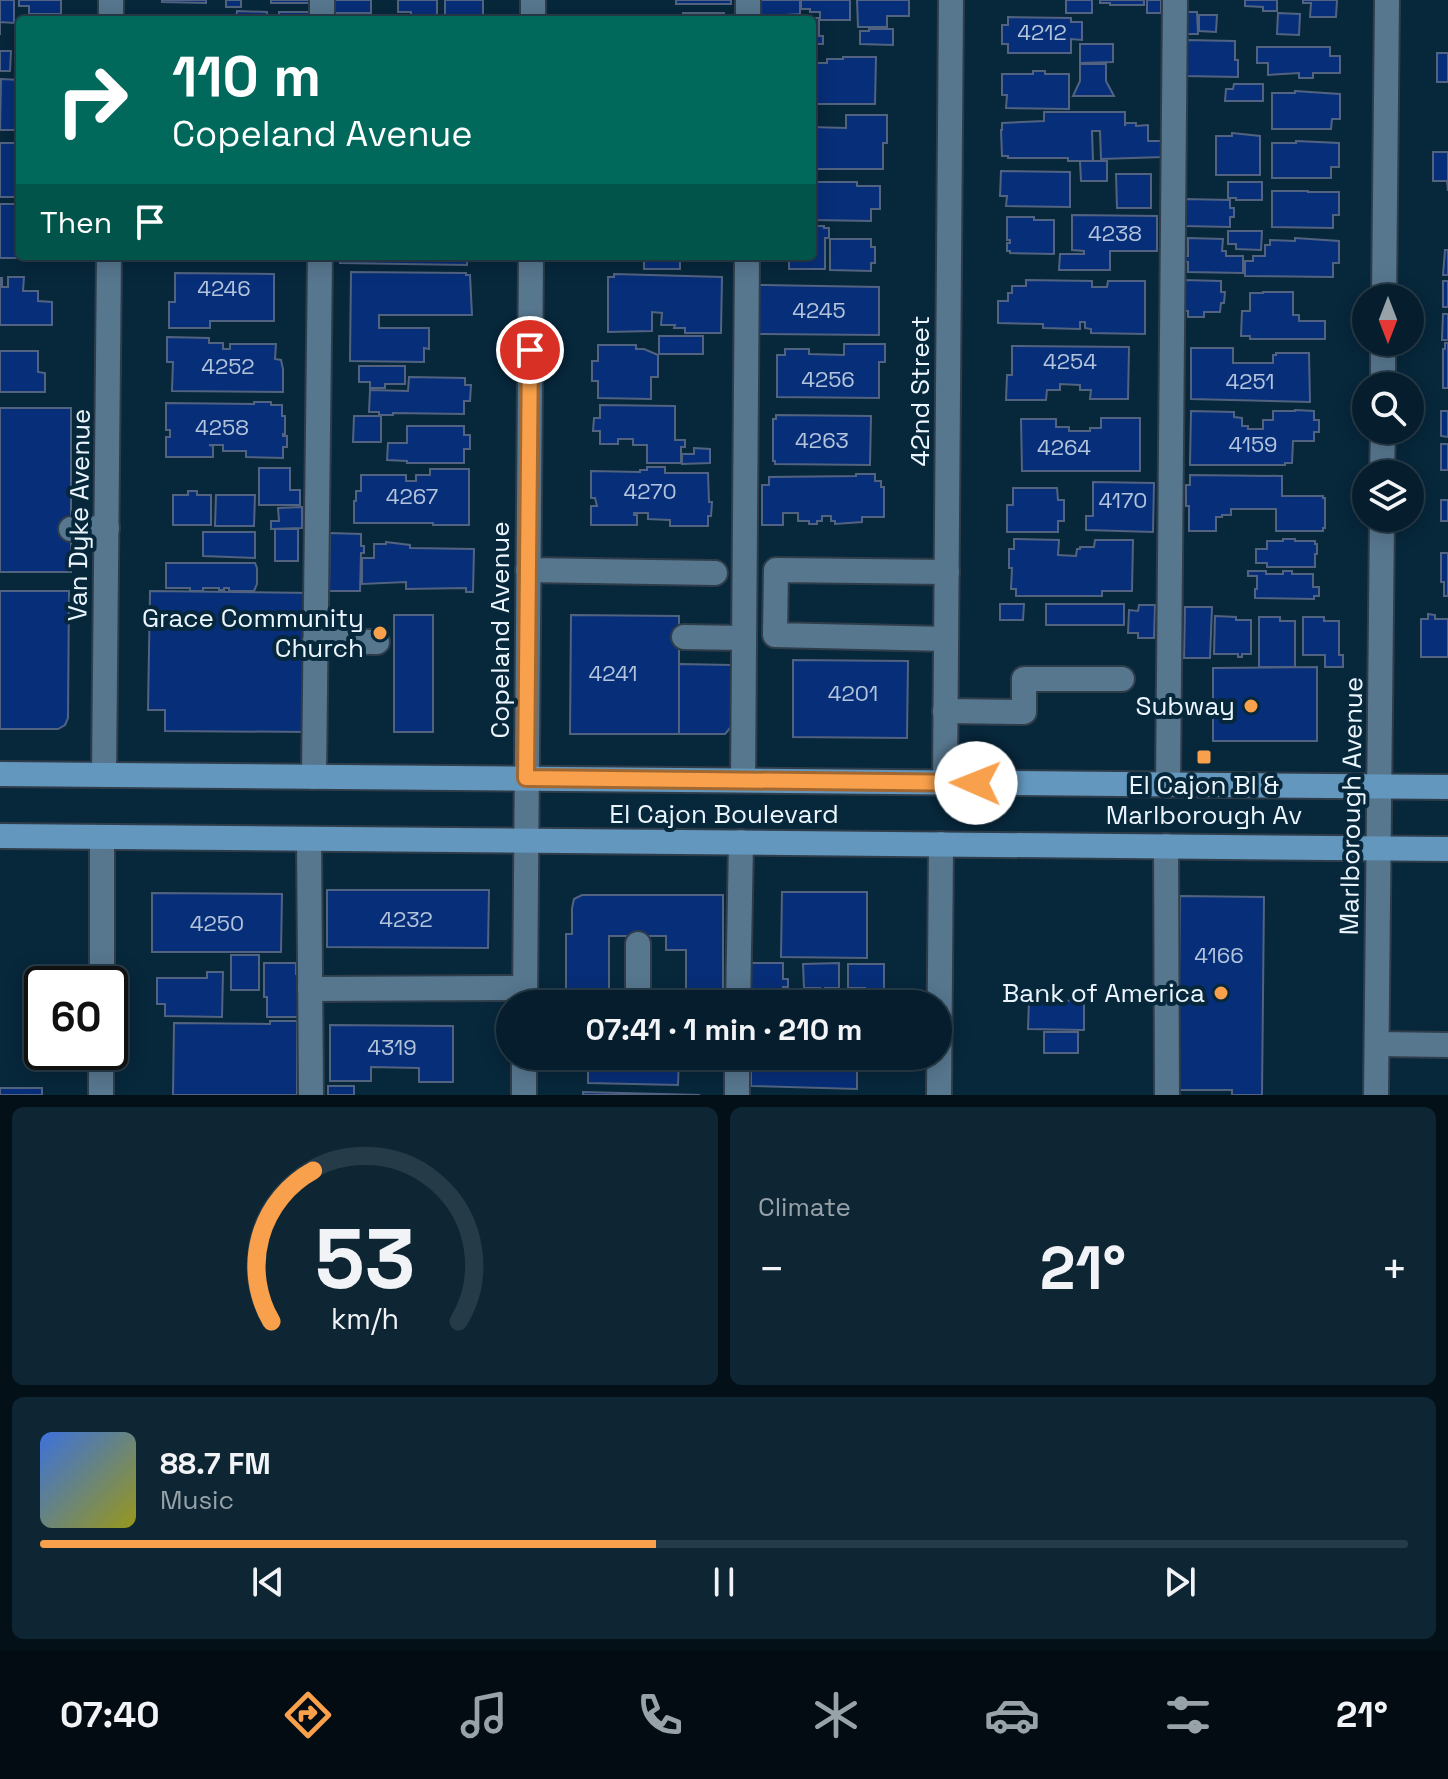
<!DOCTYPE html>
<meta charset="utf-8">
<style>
body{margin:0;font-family:"Space Grotesk",sans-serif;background:#0e2634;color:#f1f3f6;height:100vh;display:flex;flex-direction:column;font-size:30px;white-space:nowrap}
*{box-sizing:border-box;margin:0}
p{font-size:26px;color:#97a2a9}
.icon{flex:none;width:44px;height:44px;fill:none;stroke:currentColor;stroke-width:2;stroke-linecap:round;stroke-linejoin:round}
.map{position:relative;height:1095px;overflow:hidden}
.details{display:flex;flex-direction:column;gap:12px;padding:12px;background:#031018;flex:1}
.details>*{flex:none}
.hud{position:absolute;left:16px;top:16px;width:800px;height:244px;border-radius:8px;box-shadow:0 4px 20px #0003,0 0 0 2px #263b48;background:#00695c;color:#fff;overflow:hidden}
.needle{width:52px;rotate:180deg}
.controls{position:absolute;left:1352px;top:284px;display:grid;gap:16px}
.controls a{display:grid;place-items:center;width:72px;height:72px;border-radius:50%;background:#051d2c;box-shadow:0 4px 20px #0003,0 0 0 2px #263b48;font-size:40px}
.speed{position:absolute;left:24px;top:966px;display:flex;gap:16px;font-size:40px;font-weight:700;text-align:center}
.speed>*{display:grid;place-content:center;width:104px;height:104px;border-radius:50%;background:#051d2c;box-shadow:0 4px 20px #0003,0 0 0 2px #263b48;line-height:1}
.speed .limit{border:4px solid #111;border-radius:12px;background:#fff;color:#111}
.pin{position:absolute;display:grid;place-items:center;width:68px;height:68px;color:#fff;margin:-34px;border:4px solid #fff;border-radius:50%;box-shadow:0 2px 8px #0007}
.me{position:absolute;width:88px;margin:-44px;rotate:271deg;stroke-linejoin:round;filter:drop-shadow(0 0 6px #0008)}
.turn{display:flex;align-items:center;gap:28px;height:168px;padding:0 24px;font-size:36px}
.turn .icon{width:104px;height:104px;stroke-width:2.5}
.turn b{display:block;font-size:56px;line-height:68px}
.then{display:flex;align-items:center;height:76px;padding:0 24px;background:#0003;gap:16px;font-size:30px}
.big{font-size:60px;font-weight:700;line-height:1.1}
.details .card{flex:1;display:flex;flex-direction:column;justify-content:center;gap:12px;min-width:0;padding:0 28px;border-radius:12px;background:#0e2634}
.details .dial{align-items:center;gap:0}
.dial svg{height:208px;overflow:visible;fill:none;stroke:#263b48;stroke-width:7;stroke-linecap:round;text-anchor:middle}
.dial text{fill:#f1f3f6;stroke:none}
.song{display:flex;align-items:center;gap:24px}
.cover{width:96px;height:96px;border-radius:12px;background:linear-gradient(135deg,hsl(220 70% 55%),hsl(60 70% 35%))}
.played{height:8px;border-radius:4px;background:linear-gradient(90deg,#f8a04b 45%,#263b48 45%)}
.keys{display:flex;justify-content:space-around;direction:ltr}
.heat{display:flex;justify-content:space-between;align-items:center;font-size:44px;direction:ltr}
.details .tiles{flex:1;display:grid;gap:12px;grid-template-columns:1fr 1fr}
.card:last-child{grid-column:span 2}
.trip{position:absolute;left:496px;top:990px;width:456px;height:80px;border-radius:40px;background:#051d2c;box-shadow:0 4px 20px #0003,0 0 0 2px #263b48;font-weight:700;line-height:80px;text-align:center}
.tabs{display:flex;height:128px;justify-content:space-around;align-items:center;background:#020c12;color:#97a2a9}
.tabs .icon{width:56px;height:56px}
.tabs .on{color:#f8a04b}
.tabs b{font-size:36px;color:#f1f3f6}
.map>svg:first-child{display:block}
</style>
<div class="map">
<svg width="1448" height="1095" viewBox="0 0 1448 1095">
<rect width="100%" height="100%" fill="#07273b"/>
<!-- building -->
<g fill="#072e78" stroke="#526381" stroke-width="2">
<path d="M0,0h14v23l-14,-1v13z"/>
<path d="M19,0h42v14h-32v-8h-10z"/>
<path d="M162,0h44v3l-44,-1z"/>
<rect x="226" y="0" width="15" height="7"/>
<rect x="271" y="0" width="39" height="3"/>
<rect x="335" y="0" width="36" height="13"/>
<path d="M398,0h39v20h-26v-8h-13z"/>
<rect x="445" y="0" width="38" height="20"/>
<rect x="676" y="0" width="55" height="4"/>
<path d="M755,0h45v14l-14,1v4l13,1h-46z"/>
<path d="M801,0h49v20h-30v-8h-10v-3h-9z"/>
<path d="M857,0h52v16h-22v11h-29z"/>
<rect x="1066" y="0" width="26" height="13"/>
<path d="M1100,0h44v5h-34v-2h-10z"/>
<rect x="1147" y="0" width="14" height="13"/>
<path d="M1245,0h32v11h-14v-4l-18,-1z"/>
<path d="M1303,0h34l-1,17h-26l1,-14h-8z"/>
<path d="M237,11l30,1v8h-31z"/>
<rect x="279" y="12" width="31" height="8"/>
<path d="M1183,12h14l1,22h-14z"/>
<rect x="683" y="13" width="41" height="7"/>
<path d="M1278,13l22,1 -1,21 -22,-1z"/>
<path d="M602,15l55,1v4h-60v-3h5z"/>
<path d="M1199,15h18l-1,17 -17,-1z"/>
<path d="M1008,17l63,1v4h11v18l-11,-1v14h-63v-9h-6v-19h6z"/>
<path d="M800,18h19v18h4v8h-11v-24h-12z"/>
<path d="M869,29h24v16l-33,-1v-13h9z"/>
<path d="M1185,40l50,1v19h3v17l-54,-1z"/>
<path d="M1080,44h33v18l-33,1z"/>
<path d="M1257,47h73v9h10v17h-27v5h-14v-5l-31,2v-12h-11z"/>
<path d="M0,51h11l-1,20h-10z"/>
<rect x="1437" y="53" width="11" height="29"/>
<path d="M843,57h33l-1,47h-63v-41h15v-4h16z"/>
<path d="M1080,64h26v17l8,15h-41l7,-15z"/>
<path d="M1033,71h12v3h24v35l-63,-1 1,-13h-5v-21h31z"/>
<path d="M1,79l19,1v50h-20z"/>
<path d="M1234,84h29v17h-38l1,-12h7z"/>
<path d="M1295,91l45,3v25h-8l-1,10h-59v-36h23z"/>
<path d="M1044,112h81v14l1,-3h10v3l12,-1v16h14l1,16 -62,2 -1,-28h-8l1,30h-25v-3h-60v-2h-6l-1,-26h1v-7l42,-2z"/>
<path d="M846,115h41v28h-4v26h-71v-42l34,1z"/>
<path d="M1232,133l28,3v39h-44v-39h16z"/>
<path d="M1296,141l43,2v24h-8v11h-59v-35h24z"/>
<rect x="0" y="143" width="20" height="54"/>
<path d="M1433,152h15v39l-1,-10h-14z"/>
<path d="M1080,161h27v20h-26z"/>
<path d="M1001,171l69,1v35l-64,-1 1,-10h-7z"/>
<path d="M1116,174h35v34h-34z"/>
<path d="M812,182h45v4h23v23h-9v12l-59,-1z"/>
<path d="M1228,182h34v18h-26v-2h-8z"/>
<path d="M1272,191h36v1h31v23h-6v13l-61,-1z"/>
<path d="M1184,199l46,1v8h4v9h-4v10l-46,-1z"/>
<path d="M0,204h20v52h14v2h-34z"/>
<path d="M1072,215l85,1v35h-47v19h-51l1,-16h24v-3l-12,-1z"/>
<path d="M1007,217h27v3h20v34l-44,-1v-2h-3v-8h3v-3h-3z"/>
<path d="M812,226h12v2h5v10h-4v31h-36v-13h23z"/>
<path d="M1228,231h34l-1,19 -25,-1v-5h-8z"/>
<path d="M1188,238l35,1 -1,12h4v5h17v17l-55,-1v-10h-3v-6h3z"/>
<path d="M1295,238l44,3v22h-6v14l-88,-1v-15h8v-5h12v-11h5v-5l25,1z"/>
<path d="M830,239h41v8h4v16h-4v8l-41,-1z"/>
<path d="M1445,250h3v25h-5z"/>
<rect x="168" y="256" width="116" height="5"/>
<path d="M340,256h127v9l-127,-2z"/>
<path d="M600,256h80v13h-36v-8h-44z"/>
<path d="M351,272l115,1v2h4l2,40h-93v13h50v21l-5,-1v14l-74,-1z"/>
<path d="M175,273l99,1v47h-64v7h-41v-26h6z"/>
<path d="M614,274l108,3 -1,56h-36v-5h-11l1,-3h-14l1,-12 -10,-1v19l-44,1v-55h6z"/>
<path d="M8,277h16l-1,14h15v10l14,1v23h-52v-47h2v9h6z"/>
<path d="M1026,280l66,1v6h15l1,-6h37v53l-54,-1v-4l-6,-1v-6h-5v7l-37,-1v-4l-45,-1v-22h10v-8h4v-7h14z"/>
<path d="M1183,280l38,1v11h4l-1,11h-3l-1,9h-16v5h-16v-6h-5z"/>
<rect x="1443" y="281" width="5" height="26"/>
<path d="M759,285l120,2v48l-121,-1z"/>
<path d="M1263,292h30v23h6v6h26v18h-75v-3h-9l1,-25h8v-18h13z"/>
<path d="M1443,314h5v26h-6z"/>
<rect x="659" y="336" width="44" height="18"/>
<path d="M167,337l42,1v5h14v6h7v-5h46l-1,15 6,1 2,9v23l-111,-1 1,-29h-6z"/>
<path d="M1445,343h3v45h-5v-39h2z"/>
<path d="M844,344h41v18h-6v36l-102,-1v-42h8v-6h24v5l35,1z"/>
<path d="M598,345h38v4h8l14,6v22h-7v22l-53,-1v-17h-6v-20h6z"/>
<path d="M1012,346l117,1 -1,52h-38l1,-9h-11v-5l-20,-1v6h-13l-1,10h-40l1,-25h5z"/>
<path d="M1191,348h42v15h40v-8h3v-2h33l1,49 -119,-3z"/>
<path d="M0,351h38v21l7,1v19h-45z"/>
<path d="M359,366h46v18h-20v4h-15v-6h-11z"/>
<path d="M409,377l56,1v7h6l-1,16h-6v13l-71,-1v2h-14v-3h-10l1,-22 38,1z"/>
<path d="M254,402h17v3h11v11h3v18h-2v2h4v11h-4v11l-37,-1v-6h-23v-6h-14l4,1v11h-47v-20h4v-7h-4v-27l88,1z"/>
<path d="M600,405l75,1v34h10v7h-4v16h-34v-18h-14v-6h-15v5h-18v-13h-7l1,-13h6z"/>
<rect x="0" y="408" width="71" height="164"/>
<path d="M1295,410l19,1v9h5v12h-5v9h-21l-1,22h-7v2h-95l1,-54 43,1v5l8,1v8h6v3h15v-9h10v-9h22z"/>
<path d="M1441,411h7v26l-7,-1z"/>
<path d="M776,415l95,1 -1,49 -95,-1v-3h-2v-42h3z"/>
<path d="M354,416h27v26h-28z"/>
<path d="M1101,418h39v53h-118l-1,-52h35v8h13v4h21v-3h11z"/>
<path d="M407,426h57v9h6v14h-6v14h-57v-2l-20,-1 1,-17h19z"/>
<rect x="1441" y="444" width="7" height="26"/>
<path d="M694,448l16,1v14l-28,1v-10h12z"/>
<path d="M647,467h18v6h43l1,29h3l-1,14h-3v10h-38v-6l-22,-1v-6h-14v2h3v10h-46v-19h6l-2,-8h-4v-27l49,1v-2h7z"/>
<path d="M259,468h31v22h10v15h-41z"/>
<path d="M430,469h39v56h-36v-2h-79v-22h2v-10h5v-16h45v6h10v-6h14z"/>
<path d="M856,474h19v7h6v6h3v30h-22v5l-27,2v-3h-4v-5h-9v5h-5v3h-8v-3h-11v-8h-15v12h-21v-40h7v-8l87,-1z"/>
<path d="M1190,475l92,1v20h41v2h2v30h-2v3h-47v-22h-45v6h-9v2h-6v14h-27v-25h-3v-21h4z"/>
<path d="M1093,482l61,1 -1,49 -67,-2v-14h7z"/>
<path d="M1013,488h44l1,12h6v21h-6v11h-51v-27h6z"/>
<path d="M188,491h9v4h14v30h-38v-30h15z"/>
<path d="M216,495h39l-1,31h-39z"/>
<rect x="1441" y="500" width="7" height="21"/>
<path d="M302,507v21l-31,1v-8h8l-1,-13z"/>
<rect x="275" y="529" width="23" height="32"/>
<path d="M203,532h52v26l-52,-2z"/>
<path d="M330,533l31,1v12h3v7h-3l-1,38h-31z"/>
<path d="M1014,539l45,1 -1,15 18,1 1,-7h3v-2h14l1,-7h38l-1,51h-30v5h-86v-7h-5l1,-21h-3v-19h5z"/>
<path d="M1283,539h12v2h20v3h2v10h-2v13h-48v-4h-11v-14h11v-8h16z"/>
<path d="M386,542l24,3v3l64,1 -1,43h-7v-4l-60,1v-7l-44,2v-26h12v-14h12z"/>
<path d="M1441,553h7v43h-4v-14h-3z"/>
<path d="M166,563h89l2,5v16l-3,7h-25v-3h-5v2h-5v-2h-16v3h-13v-3h-24z"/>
<path d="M1248,571h18v3h17v-3h9v3h21v13h6v9h-5v3l-59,-1v-9h2v-13h-9z"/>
<path d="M0,591h69l-1,127 -3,7 -7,4h-58z"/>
<path d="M150,591l161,2 -2,139 -144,-1v-21h-17z"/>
<path d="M1000,604h24l-1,16h-23z"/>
<rect x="1046" y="604" width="78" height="21"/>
<path d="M1139,605h16l-1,33h-16v-5h-10l1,-23 9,1z"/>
<path d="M1185,607h27l-2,51h-26z"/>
<path d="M1428,614l7,1v4h13v38h-27v-38h7z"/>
<rect x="394" y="615" width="39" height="117"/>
<path d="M571,615l108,1v118h-109z"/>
<path d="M1215,616l21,1v3h15v34h-9v3h-4v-3h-24z"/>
<path d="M1259,617h21v4h15v46h-36z"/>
<path d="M1303,617h21v4h15v34h4v12h-18v-12h-22z"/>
<path d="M793,660l115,1 -1,77 -114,-1z"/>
<path d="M679,664l53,1 -1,62 -6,7h-46z"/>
<path d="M1317,667v74h-104v-73z"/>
<path d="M327,890h162l-1,58 -161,-1z"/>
<path d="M782,892h85v66l-86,-1z"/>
<path d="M152,893l130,1 -1,58h-129z"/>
<path d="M582,895h141v96h-37v-41h-20v-14h-57v68h-43v-70h6v-26l2,-9z"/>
<path d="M1180,896l84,1 -2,198h-30v-5h-54z"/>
<rect x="231" y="955" width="28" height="35"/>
<path d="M264,963h32v11h5v43h-34v-20h-3z"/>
<path d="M751,963h32v16h5v8h-5v17h-32z"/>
<path d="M839,963v25h-14v4h-5v-4h-16l-1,-24z"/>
<path d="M848,964h36v25h-13v3h-6v-4h-17z"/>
<path d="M207,972h16l-1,45 -57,-1v-12h-8v-26h50z"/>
<path d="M1029,1000l55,1v29l-56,-1z"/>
<path d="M270,1021h27v74h-124l1,-72 96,1z"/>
<path d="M330,1025l123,1v56h-34v-14l-48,-1v14h-41z"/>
<rect x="1044" y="1032" width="34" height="21"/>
<path d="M601,1056h78l-1,29 -90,-2v-18h12z"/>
<path d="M745,1056h112v33l-106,-3v-20h-6z"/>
<rect x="328" y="1086" width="26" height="9"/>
<rect x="0" y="1088" width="42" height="7"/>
<path d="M583,1092l117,3h-117z"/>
</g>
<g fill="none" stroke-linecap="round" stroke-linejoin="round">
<defs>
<g id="minor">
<path d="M111,20v-20"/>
<path d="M322,20v-20"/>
<path d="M533,20v-20"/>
<path d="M748,20v-20"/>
<path d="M1384,298l3,-298"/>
<path d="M1383,386v-44"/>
<path d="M1382,474l1,-44"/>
<path d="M71,529l36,-1"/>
<path d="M528,570l187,3"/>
<path d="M684,637l60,1"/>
<path d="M946,639l-171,-4 1,-65 171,2"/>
<path d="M315,641l62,1"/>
<path d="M945,711l79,1v-33h98"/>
<path d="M104,775l5,-519"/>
<path d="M314,777l6,-521"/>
<path d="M743,780l4,-524"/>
<path d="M945,782l6,-782"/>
<path d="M1168,785l7,-785"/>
<path d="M102,837v147"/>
<path d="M309,839l2,256"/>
<path d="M1166,846l1,249"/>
<path d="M638,944v60"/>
<path d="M310,989l215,-1"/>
<path d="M525,1004l6,-748"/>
<path d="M738,1004l3,-162"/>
<path d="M1377,1044l71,1"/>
<path d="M101,1095v-43"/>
<path d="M524,1095v-39"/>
<path d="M737,1095v-39"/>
<path d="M939,1095l2,-251"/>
<path d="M1376,1095l6,-577"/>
</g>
<g id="major">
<path d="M0,774l1448,13"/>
<path d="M0,836l1448,13"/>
</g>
</defs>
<!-- minor casing -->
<use href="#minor" stroke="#2f3d4b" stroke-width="28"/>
<!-- major casing -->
<use href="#major" stroke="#2f3d4b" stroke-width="28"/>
<!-- minor -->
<use href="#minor" stroke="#57778f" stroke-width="24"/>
<!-- major -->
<use href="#major" stroke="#6397be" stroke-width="24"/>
</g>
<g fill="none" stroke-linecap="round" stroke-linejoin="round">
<defs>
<path id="route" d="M530,350l-4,428 450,5"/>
</defs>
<!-- route casing -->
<use href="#route" stroke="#a16831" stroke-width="20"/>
<!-- route -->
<use href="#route" stroke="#f8a04b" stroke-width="14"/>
</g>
<!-- markers -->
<g fill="#f8a04b" stroke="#07273b" stroke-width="3">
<circle cx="380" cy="633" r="8"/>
<circle cx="1251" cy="706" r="8"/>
<rect x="1196" y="749" width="16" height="16" rx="4"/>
<circle cx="1221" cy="993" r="8"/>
</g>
<g text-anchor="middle" stroke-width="8" stroke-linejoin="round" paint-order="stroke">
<!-- number labels -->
<g font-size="22" fill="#b2c3dc">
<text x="1042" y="40">4212</text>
<text x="1115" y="241">4238</text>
<text x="224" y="296">4246</text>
<text x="819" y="318">4245</text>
<text x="1070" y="369">4254</text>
<text x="228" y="374">4252</text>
<text x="828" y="387">4256</text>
<text x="1250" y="389">4251</text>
<text x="222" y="435">4258</text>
<text x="822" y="448">4263</text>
<text x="1253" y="452">4159</text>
<text x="1064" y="455">4264</text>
<text x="650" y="499">4270</text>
<text x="412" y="504">4267</text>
<text x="1123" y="508">4170</text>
<text x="613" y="681">4241</text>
<text x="853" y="701">4201</text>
<text x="406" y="927">4232</text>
<text x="217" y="931">4250</text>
<text x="1219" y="963">4166</text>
<text x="392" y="1055">4319</text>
</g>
<!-- street labels -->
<g font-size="26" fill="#ebf5fe" stroke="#07273b">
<text transform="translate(920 391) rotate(-90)" y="9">42nd Street</text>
<text transform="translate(79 515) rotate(-89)" y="9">Van Dyke Avenue</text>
<text transform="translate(500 630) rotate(-90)" y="9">Copeland Avenue</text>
<text transform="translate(1351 806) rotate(-89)" y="9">Marlborough Avenue</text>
<text x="724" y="823">El Cajon Boulevard</text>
</g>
<!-- poi labels -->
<g font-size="26" fill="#ebf5fe" stroke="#07273b" text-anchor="end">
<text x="364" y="627">Grace Community<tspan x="364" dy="30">Church</tspan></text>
<text x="1235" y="715">Subway</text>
<text x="1204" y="794" text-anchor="middle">El Cajon Bl &amp;<tspan x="1204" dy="30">Marlborough Av</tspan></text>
<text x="1205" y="1002">Bank of America</text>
</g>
</g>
</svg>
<div class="controls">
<a><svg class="needle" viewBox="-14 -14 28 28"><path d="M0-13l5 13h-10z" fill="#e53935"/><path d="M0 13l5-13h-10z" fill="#97a2a9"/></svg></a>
<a><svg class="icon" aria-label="search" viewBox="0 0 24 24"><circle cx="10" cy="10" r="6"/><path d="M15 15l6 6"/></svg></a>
<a><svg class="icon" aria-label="layers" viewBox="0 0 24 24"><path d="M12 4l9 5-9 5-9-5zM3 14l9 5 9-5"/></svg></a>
</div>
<div class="speed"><div class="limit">60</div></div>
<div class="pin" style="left:530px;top:350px;background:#d93025"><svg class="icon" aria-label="arrive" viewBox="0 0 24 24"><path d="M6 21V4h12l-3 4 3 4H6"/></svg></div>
<svg class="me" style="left:976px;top:783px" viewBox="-20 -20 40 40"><circle r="19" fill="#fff"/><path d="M0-13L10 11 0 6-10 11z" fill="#f8a04b"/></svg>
<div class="trip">07:41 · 1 min · 210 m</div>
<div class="hud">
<div class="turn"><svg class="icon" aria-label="right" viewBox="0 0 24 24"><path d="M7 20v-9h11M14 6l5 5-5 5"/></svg><div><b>110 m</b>Copeland Avenue</div></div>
<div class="then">Then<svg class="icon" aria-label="arrive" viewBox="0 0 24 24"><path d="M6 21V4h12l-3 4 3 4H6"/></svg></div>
</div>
</div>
<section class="details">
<div class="tiles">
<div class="card dial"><svg viewBox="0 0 100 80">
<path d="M14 69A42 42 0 1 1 86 69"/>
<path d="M14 69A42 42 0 0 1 30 11" stroke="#f8a04b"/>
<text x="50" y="56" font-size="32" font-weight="700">53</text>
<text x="50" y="72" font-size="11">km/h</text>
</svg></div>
<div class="card"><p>Climate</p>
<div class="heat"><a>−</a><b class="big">21°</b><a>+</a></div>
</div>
<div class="card">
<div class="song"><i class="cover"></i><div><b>88.7 FM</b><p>Music</p></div></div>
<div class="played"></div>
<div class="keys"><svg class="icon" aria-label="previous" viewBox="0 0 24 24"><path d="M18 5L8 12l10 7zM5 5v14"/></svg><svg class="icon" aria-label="pause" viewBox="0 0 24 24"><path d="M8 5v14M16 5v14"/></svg><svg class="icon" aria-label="next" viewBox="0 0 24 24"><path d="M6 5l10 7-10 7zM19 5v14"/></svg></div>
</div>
</div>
</section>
<nav class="tabs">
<b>07:40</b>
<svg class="icon on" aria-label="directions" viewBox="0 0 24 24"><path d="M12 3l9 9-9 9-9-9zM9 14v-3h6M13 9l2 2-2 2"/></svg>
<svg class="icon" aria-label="music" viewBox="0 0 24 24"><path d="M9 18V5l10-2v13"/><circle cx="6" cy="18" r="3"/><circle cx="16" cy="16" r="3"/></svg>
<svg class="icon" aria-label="phone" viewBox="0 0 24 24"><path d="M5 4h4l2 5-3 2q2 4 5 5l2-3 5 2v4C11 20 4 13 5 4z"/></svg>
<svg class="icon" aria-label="climate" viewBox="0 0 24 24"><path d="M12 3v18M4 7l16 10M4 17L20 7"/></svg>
<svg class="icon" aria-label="car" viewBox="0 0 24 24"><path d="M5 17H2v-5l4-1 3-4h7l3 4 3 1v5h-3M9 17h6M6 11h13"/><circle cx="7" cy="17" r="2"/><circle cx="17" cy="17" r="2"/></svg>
<svg class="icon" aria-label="filters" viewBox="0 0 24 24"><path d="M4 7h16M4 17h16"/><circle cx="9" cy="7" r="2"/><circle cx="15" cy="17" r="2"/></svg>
<b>21°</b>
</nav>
